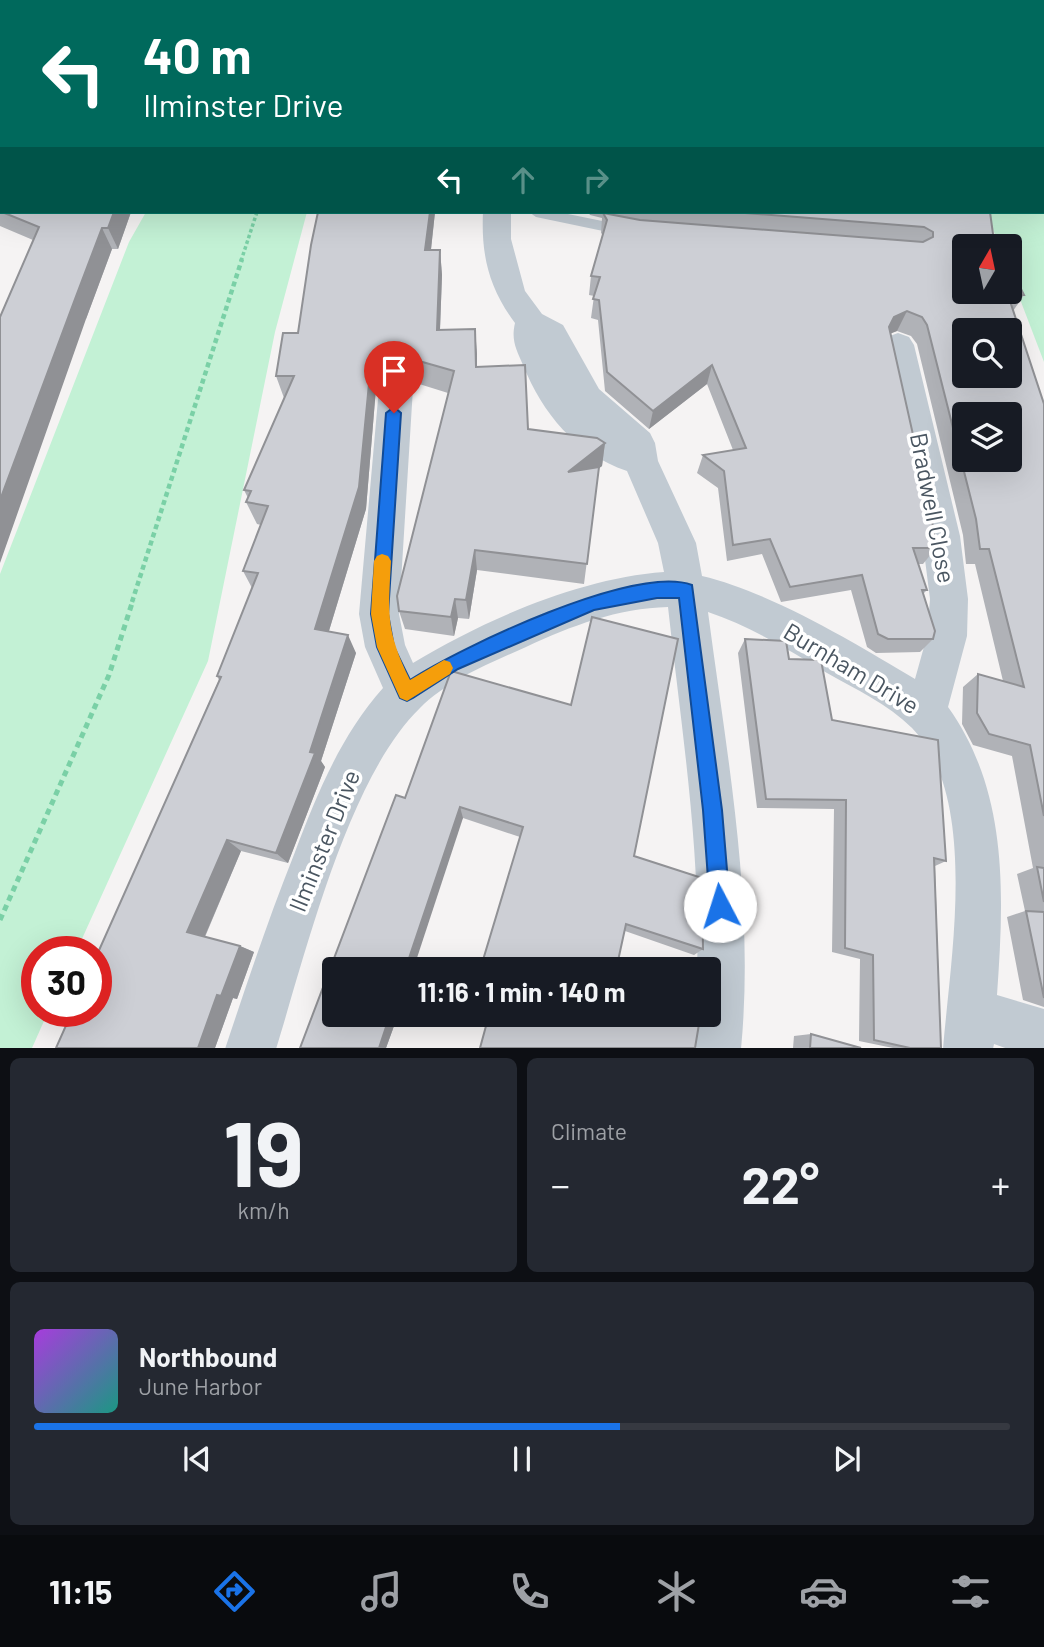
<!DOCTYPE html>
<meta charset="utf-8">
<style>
body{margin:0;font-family:Barlow,sans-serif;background:#242831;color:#f1f3f6;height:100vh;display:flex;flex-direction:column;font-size:26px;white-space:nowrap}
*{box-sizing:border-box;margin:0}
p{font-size:23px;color:#9ea1a6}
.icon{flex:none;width:38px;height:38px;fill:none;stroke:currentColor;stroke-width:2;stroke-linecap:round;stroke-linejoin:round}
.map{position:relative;height:1048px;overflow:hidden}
.details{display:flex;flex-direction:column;gap:10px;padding:10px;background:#0d0f14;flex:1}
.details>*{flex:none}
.top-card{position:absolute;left:0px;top:0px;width:1045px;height:214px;box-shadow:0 7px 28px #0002;background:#00695c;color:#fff;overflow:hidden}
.needle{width:46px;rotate:9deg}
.fabs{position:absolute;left:952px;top:234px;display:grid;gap:14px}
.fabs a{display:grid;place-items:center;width:70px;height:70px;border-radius:7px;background:#171b24;box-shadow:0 7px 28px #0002;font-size:35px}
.speed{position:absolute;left:21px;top:936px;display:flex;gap:14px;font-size:35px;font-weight:700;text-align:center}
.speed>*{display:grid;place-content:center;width:91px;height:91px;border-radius:50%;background:#171b24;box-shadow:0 7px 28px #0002;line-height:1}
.speed .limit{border:10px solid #d22;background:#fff;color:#111}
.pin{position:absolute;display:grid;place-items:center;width:60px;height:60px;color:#fff;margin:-72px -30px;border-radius:50% 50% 50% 0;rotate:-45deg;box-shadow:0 0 7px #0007}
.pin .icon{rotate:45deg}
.me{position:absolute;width:77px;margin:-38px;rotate:355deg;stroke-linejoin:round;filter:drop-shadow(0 0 5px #0008)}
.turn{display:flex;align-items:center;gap:24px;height:147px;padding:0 28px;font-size:32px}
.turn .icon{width:91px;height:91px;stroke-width:2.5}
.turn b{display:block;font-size:49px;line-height:60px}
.lanes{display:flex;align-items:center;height:66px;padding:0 28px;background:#0003;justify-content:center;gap:35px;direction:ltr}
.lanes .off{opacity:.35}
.big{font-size:52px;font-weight:700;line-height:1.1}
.details .tile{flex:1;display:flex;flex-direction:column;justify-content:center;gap:10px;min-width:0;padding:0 24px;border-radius:10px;background:#242831}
.details .dial{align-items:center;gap:0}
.dial b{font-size:91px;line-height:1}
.song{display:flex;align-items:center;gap:21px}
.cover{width:84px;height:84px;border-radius:10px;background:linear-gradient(135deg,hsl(280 70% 55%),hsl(170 70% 35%))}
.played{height:7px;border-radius:4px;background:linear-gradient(90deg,#1a73e8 60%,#363941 60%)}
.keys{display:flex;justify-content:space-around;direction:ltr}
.heat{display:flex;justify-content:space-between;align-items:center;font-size:38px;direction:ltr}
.details .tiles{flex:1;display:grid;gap:10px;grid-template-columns:1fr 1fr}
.tile:last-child{grid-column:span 2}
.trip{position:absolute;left:322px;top:957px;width:399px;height:70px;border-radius:7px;background:#171b24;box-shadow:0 7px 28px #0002;font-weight:700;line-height:70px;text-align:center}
.tab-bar{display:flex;height:112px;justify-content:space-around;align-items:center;background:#090b0e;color:#9ea1a6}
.tab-bar .icon{width:49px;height:49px}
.tab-bar .active{color:#1a73e8}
.tab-bar b{font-size:32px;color:#f1f3f6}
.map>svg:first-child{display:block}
</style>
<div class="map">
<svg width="1044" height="1049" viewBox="0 0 1044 1049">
<rect width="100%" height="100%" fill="#f5f3f3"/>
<!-- green -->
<g fill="#c3f1d5">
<path d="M909,0h135v362l-34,-89v-26h-10l-14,-35h57v-210z"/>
<path d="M146,212h161l-32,120 -67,329 -132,291h-39v60h11l-16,36h-32v-474l129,-332z"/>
</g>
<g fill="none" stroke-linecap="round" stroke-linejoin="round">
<!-- path-far2 -->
<path stroke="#7ad0a6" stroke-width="3.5" stroke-dasharray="3.5 2.5" stroke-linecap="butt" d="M241,261l16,-49"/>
<!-- path-far1 -->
<path stroke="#7ad0a6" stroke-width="4.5" stroke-dasharray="5 3.5" stroke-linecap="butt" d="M132,602l110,-343"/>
<!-- path -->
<path stroke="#7ad0a6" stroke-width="5" stroke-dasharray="6 4.5" stroke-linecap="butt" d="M0,920l109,-245 24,-75"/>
<!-- service -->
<g fill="#c1cad2" fill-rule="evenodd">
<path d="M124,0h12l1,2h-12z"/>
<rect x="689" y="0" width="12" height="2"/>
<path d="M529,212h29l69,14 8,5 -8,5 -91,-19z"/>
</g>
<!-- minor -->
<g fill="#c1cad2" fill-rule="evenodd">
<path d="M0,0h20l-18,2v5z"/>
<path d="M354,0h38l-39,2z"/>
<path d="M623,0h28v1l-27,1z"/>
<rect x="0" y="101" width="2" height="16"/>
<path d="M483,212h28v27l14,52 17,23 21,11 36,64 51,44 5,10 3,18 38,82 6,33c68,16 153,67 213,103l12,-43 3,-37 -8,-63 -40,-191 5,-8 11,-4 11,4 5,8 46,191 8,63 -1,37 -19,71c61,85 56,189 49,288l47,14v40h-36l-14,-5 -1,5h-50c7,-89 37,-251 -31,-321 -24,-24 -57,-39 -85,-55 -38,-23 -77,-47 -119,-61 19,145 47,290 33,437h-51l4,-34h15v-45h-12c4,-121 -16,-244 -29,-363 -50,1 -97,19 -142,40 -36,16 -78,33 -106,61 -72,70 -114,244 -144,341h-51c22,-66 44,-132 70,-197 22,-58 46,-117 88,-164l-18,-41 -6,-33 20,-226 5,-9 12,-4 12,4 5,9 -14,226 6,31 8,18c71,-43 167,-85 251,-91l-6,-29 -31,-72c-52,-18 -84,-57 -104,-106 -7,-16 -12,-25 -8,-42 -26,-35 -34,-67 -32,-111z"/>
</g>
</g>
<!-- wall -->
<g fill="#b0b2b7">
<path d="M768,0h135l1,2h-135z"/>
<path d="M0,136l2,76h129l-13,37h-6l-26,70 -53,-79 -33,-14z"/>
<path d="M318,212h117l-4,38h9l2,25 -2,55 35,-1 2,38 51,62 77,14 -3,23 -3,2 -15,116 -107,-14 -8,49 -11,-1 -4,18 -49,-7 -6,-18 49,-218 -32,-10 -1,3 -6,-9 -12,-4 -15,5 -6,10 -10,121 -37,122 27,22 -35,108 4,6 -37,96 -47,-12 -36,86 35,9 14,6 -17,47 -4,-1 -18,50h-159l163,-368 -2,-4 35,-88 -9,-17 18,-46 -4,-1 -11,-22 2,-4 -4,-8 40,-92 -8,-22 22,-43z"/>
<path d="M588,212h402l3,22 31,61 -11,16 31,93v603l-21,-7 -16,-83 18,-6 -8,-37 16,-6 -21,-112 -39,-11 -11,-21 1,-37 15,-13 25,7 -28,-117h-9l-3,-29 -46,-191 -6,-8 -14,-5 -7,2 46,215 -13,16h-5l9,26 -4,4 10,45 -13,13 -44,1 -9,-6 -16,-57 -70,12 -19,-48 -35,7 -9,-73 -21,-15 6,-18 30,-5 -26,-66 -58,45 -44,-38 -7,-71 -7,-2 3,-22 -5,-1 2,-19 12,-41 -2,-2 1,-15 -12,-3z"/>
<path d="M745,639l44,20 43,61 114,141 -11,5 6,182h-48l-34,-7 1,-82 -28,-7 2,-143 -77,-1 -19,-155z"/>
<path d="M451,671l183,185 69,93 -9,6 -69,-24 -105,-94 -57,-19 -129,197h64l-12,33h-86l105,-250z"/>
<path d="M811,1034l50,14h-68l1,-12z"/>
</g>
<!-- shaded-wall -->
<g fill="#909195">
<path d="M79,0h15l1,2h-26z"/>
<path d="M114,212h17l-13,37 -10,-21z"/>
<path d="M430,212h5l-7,64 -3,-26z"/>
<path d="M102,228l10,21 -26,70 -86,244v-63l75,-201z"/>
<path d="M440,250l2,25 -3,80 -2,-25z"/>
<path d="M907,311l-10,20 -12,5 9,-19z"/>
<path d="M475,329l2,25v37l-1,-24z"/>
<path d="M392,348l5,25 -15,5 -6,10 -10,121 -42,138 -9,-18 56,-266 6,-10z"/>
<path d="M412,359l4,24 -1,3 -4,-24z"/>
<path d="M712,365l-5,19 -58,45 4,-18z"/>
<path d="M605,443l-3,23 -36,28 2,-22z"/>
<path d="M475,550l2,20 -8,49 -3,-19z"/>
<path d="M455,599l3,19 -4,18 -3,-19z"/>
<path d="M348,635l8,18 -35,108 4,6 -37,96 -12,-10z"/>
<path d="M460,807l3,11 -50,152h-8z"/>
<path d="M227,840l14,11 -37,87 -17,-6z"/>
<path d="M240,946l14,6 -17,47 -4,-1 -18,50h-17l19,-53z"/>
<path d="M390,1015h8l-12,33h-7z"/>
</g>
<!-- building -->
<g fill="#cdcfd5" stroke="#909195" stroke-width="2" fill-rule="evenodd">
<path d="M33,0h46l-10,2h-36z"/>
<path d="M451,0h42l4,2h-48z"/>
<path d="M780,0h123l1,2h-123z"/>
<path d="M2,135v77l-2,-1v-75z"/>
<path d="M2,212h112l-6,16h-6l-27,71 -75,201v-183l39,-90z"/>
<path d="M318,212h112l-5,38h15l-3,80 38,-1 1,38 49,-2 3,64 69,9 8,5 -37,29 31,-5 -12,97 -112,-14 -9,50 -11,-1 -4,18 -52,-6 -2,-15 57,-225 -42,-12 -1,3 -6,-10 -13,-4 -15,5 -6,10 -12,124 -44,142 33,6 -38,117 5,1 -39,100 -49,-13 -40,92 53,14 -19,50 -4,-1 -19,53h-142l16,-36h24v-55l125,-280 -4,-1 41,-103 -15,-2 25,-65 -22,-4 5,-11 -7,-1 50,-114h-18l7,-43h15l13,-88z"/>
<path d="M732,212h258l3,22 7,13h-36v45h46v-25l14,28h-16l36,109v412l-14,-71 -41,-11 -12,-21 1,-39 46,13 -35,-138h-9l-4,-30 -49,-194 -5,-8 -15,-6 -13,6 -5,10 43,193 4,28h-23l14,42h-5l13,41 -2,8h-45l-10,-5 -16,-59 -72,12 -20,-48 -37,6 -9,-74 -21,-16 43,-7 -34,-83 -59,46 -46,-39 -8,-72 -6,-1 7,-22 -9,-1 16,-56 -4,-7 37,7 283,22 10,-5v-5l-9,-5zM964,331h46v45h-46zM964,415h46v45h-46z"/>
<path d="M592,617l86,22 -44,217 68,22 1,71 -77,-25 -10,46h-136l43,-143 -63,-20 -55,163h-71v45h56l-11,33h-79l96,-253 9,3 46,-127 120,34z"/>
<path d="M745,639l41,2 3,18 32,1 11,60 106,20 8,121 -12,-3 7,190h-31l-36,-8 -1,-85 -28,-7 1,-148 -80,-1z"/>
<path d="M1037,867l7,1v34z"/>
<path d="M1026,911l18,1v86z"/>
<path d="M489,1015h188l22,9 -4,24h-215z"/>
<path d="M811,1034l50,14h-51z"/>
</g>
<!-- route -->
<path fill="#1a73e8" stroke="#114b97" stroke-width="2" d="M394,407l7,6 -13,201 6,33 16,33c51,-33 225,-116 282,-95l30,225 8,96 -2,7 -8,3 -7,-3 -3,-7 -7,-96 -24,-212h-22l-63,12 -136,59 -45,29 -6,3 -7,-3 -23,-51 -6,-33 15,-201z"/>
<!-- slow -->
<path fill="#f59e0b" d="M382,554l6,2 3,5c-3,54 -5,70 19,119l34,-20 6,2 3,6 -3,6 -43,27 -7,-3 -23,-51 -6,-33 3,-53 3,-5z"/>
<g text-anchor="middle" stroke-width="7" stroke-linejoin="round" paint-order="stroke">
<!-- street labels -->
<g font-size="24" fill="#4a5661" stroke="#fff">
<text transform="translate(932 508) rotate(79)" y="8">Bradwell Close</text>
<text transform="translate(851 669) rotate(31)" y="8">Burnham Drive</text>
<text transform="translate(325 841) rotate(-68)" y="8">Ilminster Drive</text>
</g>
</g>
</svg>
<div class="fabs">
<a><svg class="needle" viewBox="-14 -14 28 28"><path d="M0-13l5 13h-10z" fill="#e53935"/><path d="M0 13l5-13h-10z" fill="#9ea1a6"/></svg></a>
<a><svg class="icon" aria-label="search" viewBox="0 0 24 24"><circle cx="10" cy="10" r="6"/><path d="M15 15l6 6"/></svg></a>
<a><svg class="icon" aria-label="layers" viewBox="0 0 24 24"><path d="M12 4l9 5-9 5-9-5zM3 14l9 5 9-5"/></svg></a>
</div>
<div class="speed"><div class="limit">30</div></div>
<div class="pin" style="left:394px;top:413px;background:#d93025"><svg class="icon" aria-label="arrive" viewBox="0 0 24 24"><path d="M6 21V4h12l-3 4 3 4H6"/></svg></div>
<svg class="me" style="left:720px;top:906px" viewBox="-20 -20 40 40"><circle r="19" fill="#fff"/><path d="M0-13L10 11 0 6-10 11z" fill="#1a73e8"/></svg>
<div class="trip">11:16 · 1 min · 140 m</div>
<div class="top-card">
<div class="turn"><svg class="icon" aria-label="left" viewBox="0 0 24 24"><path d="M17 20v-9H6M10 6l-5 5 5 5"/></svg><div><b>40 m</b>Ilminster Drive</div></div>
<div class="lanes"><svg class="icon" aria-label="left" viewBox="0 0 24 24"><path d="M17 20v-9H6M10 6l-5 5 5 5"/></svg><svg class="icon off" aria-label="ahead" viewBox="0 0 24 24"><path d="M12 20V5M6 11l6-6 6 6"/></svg><svg class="icon off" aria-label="right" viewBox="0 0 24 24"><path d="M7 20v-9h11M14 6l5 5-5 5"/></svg></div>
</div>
</div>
<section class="details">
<div class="tiles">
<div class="tile dial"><b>19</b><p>km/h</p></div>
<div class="tile"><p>Climate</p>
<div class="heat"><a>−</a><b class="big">22°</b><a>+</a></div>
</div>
<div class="tile">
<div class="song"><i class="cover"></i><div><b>Northbound</b><p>June Harbor</p></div></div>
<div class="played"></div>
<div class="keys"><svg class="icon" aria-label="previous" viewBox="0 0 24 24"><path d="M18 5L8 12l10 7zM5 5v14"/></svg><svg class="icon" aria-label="pause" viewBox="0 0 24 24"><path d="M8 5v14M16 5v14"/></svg><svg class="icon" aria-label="next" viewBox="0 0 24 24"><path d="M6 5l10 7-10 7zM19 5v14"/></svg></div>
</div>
</div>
</section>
<nav class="tab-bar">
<b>11:15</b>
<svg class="icon active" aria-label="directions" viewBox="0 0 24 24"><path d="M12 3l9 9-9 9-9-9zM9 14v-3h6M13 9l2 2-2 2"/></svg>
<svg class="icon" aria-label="music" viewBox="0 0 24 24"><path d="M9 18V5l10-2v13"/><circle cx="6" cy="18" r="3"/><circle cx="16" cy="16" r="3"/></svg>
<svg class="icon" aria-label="phone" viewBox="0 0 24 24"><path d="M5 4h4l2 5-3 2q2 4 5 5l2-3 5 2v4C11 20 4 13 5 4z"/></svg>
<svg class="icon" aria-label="climate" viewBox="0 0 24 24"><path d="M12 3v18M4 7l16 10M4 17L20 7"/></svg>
<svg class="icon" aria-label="car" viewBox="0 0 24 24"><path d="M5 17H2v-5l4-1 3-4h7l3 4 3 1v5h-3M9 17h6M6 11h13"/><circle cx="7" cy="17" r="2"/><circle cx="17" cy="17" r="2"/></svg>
<svg class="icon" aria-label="filters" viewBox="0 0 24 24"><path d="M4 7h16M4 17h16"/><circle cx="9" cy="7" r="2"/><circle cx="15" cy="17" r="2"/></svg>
</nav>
